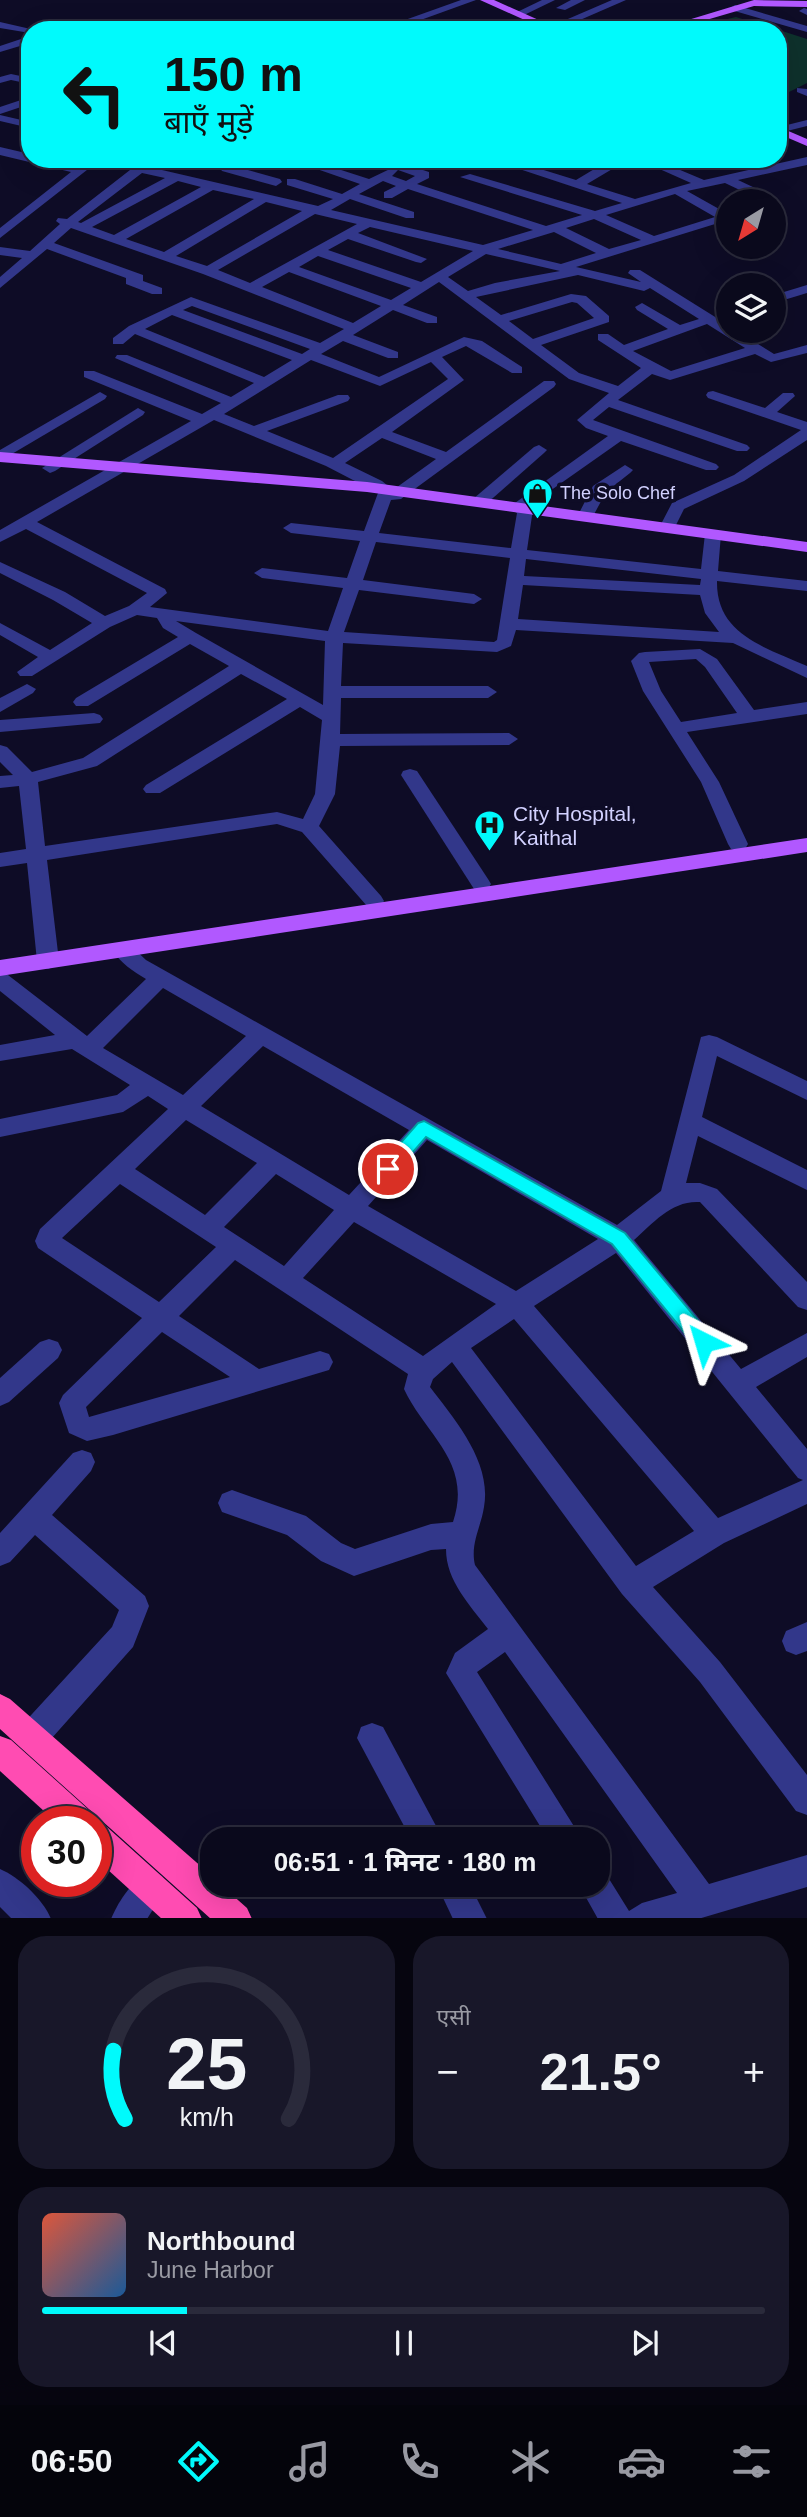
<!DOCTYPE html>
<html lang="hi">
<meta charset="utf-8">
<style>
body{margin:0;font-family:Helvetica,"Noto Sans Devanagari",sans-serif;background:#181729;color:#f1f3f6;height:100vh;display:flex;flex-direction:column;font-size:26px;white-space:nowrap}
*{box-sizing:border-box;margin:0}
p{font-size:23px;color:#999aa3}
.icon{flex:none;width:38px;height:38px;fill:none;stroke:currentColor;stroke-width:2;stroke-linecap:round;stroke-linejoin:round}
.map{position:relative;height:1918px;overflow:hidden}
.sheet{display:flex;flex-direction:column;gap:18px;padding:18px;background:#06050f;flex:1}
.sheet>*{flex:none}
.guide{position:absolute;left:21px;top:21px;width:766px;height:147px;border-radius:28px;box-shadow:0 7px 28px #0002,0 0 0 2px #2a2a3b;background:#00fafc;color:#111;overflow:hidden}
.needle{width:46px;rotate:217deg}
.buttons{position:absolute;left:716px;top:189px;display:grid;gap:14px}
.buttons a{display:grid;place-items:center;width:70px;height:70px;border-radius:50%;background:#0a091c;box-shadow:0 7px 28px #0002,0 0 0 2px #2a2a3b;font-size:35px}
.speed{position:absolute;left:21px;top:1806px;display:flex;gap:14px;font-size:35px;font-weight:700;text-align:center}
.speed>*{display:grid;place-content:center;width:91px;height:91px;border-radius:50%;background:#0a091c;box-shadow:0 7px 28px #0002,0 0 0 2px #2a2a3b;line-height:1}
.speed .limit{border:10px solid #d22;background:#fff;color:#111}
.pin{position:absolute;display:grid;place-items:center;width:60px;height:60px;color:#fff;margin:-30px;border:4px solid #fff;border-radius:50%;box-shadow:0 2px 7px #0007}
.me{position:absolute;width:77px;margin:-38px;rotate:320deg;stroke-linejoin:round;filter:drop-shadow(0 0 5px #0008)}
.turn{display:flex;align-items:center;gap:24px;height:147px;padding:0 28px;font-size:32px}
.turn .icon{width:91px;height:91px;stroke-width:2.5}
.turn b{display:block;font-size:49px;line-height:60px}
.big{font-size:52px;font-weight:700;line-height:1.1}
.sheet .card{flex:1;display:flex;flex-direction:column;justify-content:center;gap:10px;min-width:0;padding:0 24px;border-radius:28px;background:#181729}
.sheet .dial{align-items:center;gap:0}
.dial svg{height:182px;overflow:visible;fill:none;stroke:#2a2a3b;stroke-width:7;stroke-linecap:round;text-anchor:middle}
.dial text{fill:#f1f3f6;stroke:none}
.song{display:flex;align-items:center;gap:21px}
.cover{width:84px;height:84px;border-radius:10px;background:linear-gradient(135deg,hsl(10 70% 55%),hsl(210 70% 35%))}
.played{height:7px;border-radius:4px;background:linear-gradient(90deg,#00fafc 20%,#2a2a3b 20%)}
.keys{display:flex;justify-content:space-around;direction:ltr}
.heat{display:flex;justify-content:space-between;align-items:center;font-size:38px;direction:ltr}
.sheet .tiles{flex:1;display:grid;gap:18px;grid-template-columns:1fr 1fr}
.card:last-child{grid-column:span 2}
.trip{position:absolute;left:200px;top:1827px;width:410px;height:70px;border-radius:28px;background:#0a091c;box-shadow:0 7px 28px #0002,0 0 0 2px #2a2a3b;font-weight:700;line-height:70px;text-align:center}
.dock{display:flex;height:112px;justify-content:space-around;align-items:center;background:#04040b;color:#999aa3}
.dock .icon{width:49px;height:49px}
.dock .on{color:#00fafc}
.dock b{font-size:32px;color:#f1f3f6}
.map>svg:first-child{display:block}
</style>
<div class="map">
<svg width="807" height="1919" viewBox="0 0 807 1919">
<rect width="100%" height="100%" fill="#0e0c26"/>
<!-- green -->
<g fill="#0e312c">
<path d="M736,17l41,13h-97z"/>
<path d="M779,30l28,9v44l-28,14z"/>
</g>
<g fill="none" stroke-linecap="round" stroke-linejoin="round">
<!-- minor -->
<g fill="#32378a" fill-rule="evenodd">
<path d="M461,0h15l-83,30h-16z"/>
<path d="M542,0h13l-33,16 -9,-2z"/>
<path d="M571,0h14l-20,10 -9,-2z"/>
<path d="M612,0h14l-69,30 -10,-2z"/>
<path d="M735,5l72,21v6l-76,-22 -1,-2z"/>
<path d="M804,8l3,1v6l-8,-4z"/>
<path d="M526,18l5,3 -1,2 -24,7h-18z"/>
<path d="M0,22l35,8h-5v3l-30,-5z"/>
<path d="M30,36v7l-30,9v-6z"/>
<path d="M11,74l19,4v6l-19,-4 -11,3v-6z"/>
<path d="M797,88l10,1v7l-10,-4z"/>
<path d="M30,97v7l-30,10v-7z"/>
<path d="M0,115l30,7v6l-30,-7z"/>
<path d="M807,120v6l-28,7v-6z"/>
<path d="M0,147l30,7v5h20l28,7 9,-7h14l-101,79v-10l71,-56 -71,-17z"/>
<path d="M807,157v8l-69,15 38,18v6l-13,-3 -38,-18 -38,8 41,23v6l-152,47 65,15 -13,-9 2,-3h10l88,55v6h9l37,23 33,-9v8l-36,9 -16,-8 -85,26 -18,-6 -34,26 129,45 3,3 -3,3h-10l-128,-44 -16,13 123,44 3,3 -3,3h-10l-85,-29 -91,64 3,4 -6,41 174,19 4,-35 2,-3h12l2,3 -3,37 89,10v10l-90,-10c-1,54 48,66 90,85v12l-74,-35 -217,-13 -5,16 -14,6 -154,-9 -2,43h147l9,6 -9,6h-147l-1,36 169,-1 9,6 -9,6 -169,1 -5,48 -16,32 62,70 3,5 -3,5h-14l-65,-74 -25,-8 -230,36 12,101 -4,5 -7,3 -7,-3 -4,-5 -10,-98 -27,4v-14l26,-4 -7,-63 -19,2v-12l13,-1 -13,-13v-17l7,2 25,25 51,-14 146,-92 -39,-22 -102,62h-12l-3,-4 3,-4 102,-61 -15,-9 -6,-10 -20,-3 -27,12 -78,49h-12l-3,-4 21,-15 -38,-22v-12l50,27 42,-27 -39,-23 -53,-27v-11l65,30 40,24 24,-10 18,-13 -121,-64 -26,13v-12l191,-109 -107,-44v-6h10l108,43 19,-11 -106,-45 2,-3h10l104,42 23,-14 -119,-49 -12,10h-10v-6l16,-12 62,-29 129,46 24,-14 -141,-55 -132,-46 -17,15 89,32v6l19,7v6h-10l-26,-10v-6l-79,-29 -47,39v-11l22,-19 -22,-3v-8l30,4 30,-27 -4,-3 2,-3 9,1 63,-49 -4,-3 2,-3 10,1 8,-5 6,4 -3,3 169,39 15,-7 -46,-14v-6h8l47,15 18,-10 -72,-25h19l62,20 23,-11 -21,-9h18l40,13v6l-12,6 129,42 36,-11 -122,-38 10,-3 125,37 27,-8 -133,-44h19l68,21 30,-18h8v6l-27,16 48,15 56,-16 -54,-24h17l50,21zM398,170l17,6 -9,5 -14,-5zM142,173l23,5 -84,45 -3,-1zM178,181l23,6 -87,48 -22,-8zM383,181l13,5 -12,6v6h8l16,-9 125,41 -50,15 -152,-35 19,-11 56,19h8v-6l-55,-18zM213,190l41,9 -90,53 -38,-13zM675,194l40,23 -61,19 -48,-21zM266,202l36,9 -95,55 -31,-10zM315,214l42,10 -107,59 -32,-13zM594,219l47,21 -32,9 -43,-21zM370,227l103,24 -52,31 -93,-32 20,-11 68,23 5,1 6,-4 -69,-26zM554,232l42,21 -35,11 -63,-15zM486,254l74,17 -65,12 -27,8 -20,-14zM318,256l93,32 -20,12 -92,-33zM289,272l92,34 -28,17 -91,-36zM578,275l66,16 6,-3 49,31 -19,6 -38,-22 -7,4 2,3 31,19 -44,16 -16,-11h-10v6l43,28 -23,18 -39,-13 -38,-28 68,-23v-6l-23,-20 -15,-2 -70,21 -25,-18zM439,282l130,97 40,14 -32,27 9,8 22,8 -100,72 9,5 -6,35 -132,-15 12,-33 10,-1 153,-112 2,-3 -2,-3h-10l-98,71 -54,-20 72,-52 -22,-23 24,-11 46,27h10v-6l-40,-26 -18,-4 -85,40 -58,-23 22,-13 45,17h10v-6l-45,-17 40,-25 34,13h10v-6l-34,-12zM572,302l5,1 17,15 -61,21 -24,-18zM192,306l118,43 -8,5 -119,-44zM172,315l120,45 -28,17 -119,-48zM707,324l38,24 -74,23 -38,-20zM311,360l69,26 51,-24 17,17 -115,79 -66,-27 81,-30 2,-3 -2,-3h-10l-84,31 -30,-12zM214,420l112,46 52,27 -14,38 -73,-8 -8,5 8,5 69,8 -13,37 -85,-10 -8,5 8,5 81,10 -15,43 -178,-24 17,-14 -2,-4 -128,-67zM382,438l54,21 -43,31 -11,-9 -37,-18zM376,542l134,16 -13,82 -3,2 -150,-10 15,-42 115,14 8,-5 -8,-5 -111,-14zM526,559l175,20 -1,6 -176,-9zM523,585l177,10 5,18 14,19 -201,-13zM176,621l149,20 -2,64 -127,-72zM241,674l46,25 -141,86 -3,4 3,4h14l140,-86 22,13 -7,74 -12,25 -26,-7 -232,34 -7,-64 59,-16z"/>
<path d="M443,159h22l-6,4z"/>
<path d="M226,164l54,15 2,3 -6,4 -54,-15 -2,-3z"/>
<path d="M807,285v8l-33,10v-8z"/>
<path d="M713,391l52,17 18,-15h10l2,3 -18,16 30,10v18l-63,41 -60,28 -11,22h-12l-2,-3 13,-25 62,-28 67,-45 -93,-32 -2,-3 2,-3z"/>
<path d="M100,392l7,4 -2,3 -105,62v-11z"/>
<path d="M138,408l7,4 -2,3 -88,56 -5,2 -8,-5z"/>
<path d="M539,445l8,5 -3,3 -59,52h-12l-2,-3 2,-3 61,-52z"/>
<path d="M625,465l8,5 -3,3 -24,19 -15,28h-12l-2,-3 16,-31z"/>
<path d="M700,649l17,10 37,51 53,-8v12l-120,18 32,50 29,62 -3,5h-14l-3,-5 -27,-62 -58,-91 -12,-30 8,-8 6,-1zM696,659l9,8 32,46 -56,9 -20,-31 -12,-29z"/>
<path d="M27,684l9,5 -3,4 -33,19v-14z"/>
<path d="M94,713l6,2 3,4 -3,4 -100,9v-12z"/>
<path d="M410,769l7,2 71,108 3,5 -3,5h-14l-73,-114 2,-4z"/>
<path d="M123,943l7,2 16,15 471,265 44,-34 40,-154 8,-2 8,2 90,44v19l-90,-44 -15,61 105,53v20l-109,-54 -12,47h14l17,6 90,93v28l-9,-3 -98,-105c-28,-2 -47,21 -66,38l107,129 66,-36v24l-51,30 51,62v55l-83,39 -71,44 67,75 87,113v40l-11,-4 -96,-129 -78,-88 -170,-232 -19,17 -3,8c25,33 62,75 54,120 -3,20 -14,37 -9,58l234,319 98,-29v32l-109,32h-100l-19,-34h18v-15l9,4 23,37 13,-8 35,-10 -172,-241 -28,20 105,167h-34l-102,-166 9,-20 33,-24c-18,-24 -42,-48 -42,-80l-15,1 -77,26 -33,-15 -34,-26 -65,-23 -4,-9 4,-9 10,-4 74,26 35,27 14,6 76,-25 22,-2c20,-60 -27,-86 -49,-133l4,-15 -173,-114 -56,56 80,53 61,-18 9,3 4,8 -4,8 -216,65 -26,6 -18,-8 -10,-30 4,-8 79,-77 -104,-70 -3,-7 5,-12 128,-120 -20,-13 -25,16 -123,25v-18l117,-24 13,-10 -58,-36 -72,12v-16l55,-10 -55,-44v-19l8,3 79,61 59,-57c-13,-8 -26,-16 -33,-29l3,-5zM163,988l83,48 -63,59 -80,-47zM263,1046l146,84 -60,65 -148,-89zM186,1120l71,43 -52,52 -70,-46zM427,1140l171,99 -82,52 -148,-85zM276,1174l58,36 -50,56 -60,-39zM120,1184l96,63 -57,55 -97,-64zM354,1222l142,82 -73,52 -120,-78zM616,1253l182,225 5,2 -85,38 -184,-212zM514,1319l180,212 -58,35 -165,-218zM162,1332l68,45 -141,40 -3,-10z"/>
<path d="M49,1339l9,3 4,8 -4,8 -49,44 -9,4v-28l40,-36z"/>
<path d="M82,1450l9,3 4,9 -4,9 -39,44 93,81 4,10 -16,41 -90,101 -11,4 -11,-4 -4,-11 4,-11 91,-99 7,-17 -84,-75 -25,27 -10,4v-33l73,-80z"/>
<path d="M807,1622v29l-11,4 -10,-4 -4,-10 4,-10z"/>
<path d="M372,1723l11,4 60,112h-32l-54,-101 4,-11z"/>
<path d="M0,1869c19,8 43,30 51,50h-39l-12,-12z"/>
<path d="M151,1871l11,5 5,11 -20,32h-36c8,-19 22,-40 40,-48z"/>
<path d="M437,1885h33l17,34h-34z"/>
</g>
<!-- major -->
<g fill="#b158ff" fill-rule="evenodd">
<path d="M480,0h14l67,30h-14z"/>
<path d="M754,0l53,1v6l-53,-1 -82,24h-17z"/>
<path d="M779,127l28,12v7l-28,-12z"/>
<path d="M0,452l367,30 440,60v10l-440,-60 -367,-30z"/>
<path d="M807,838v14l-807,124v-16z"/>
</g>
<!-- highway -->
<g fill="#ff4cb2" fill-rule="evenodd">
<path d="M0,1694l10,5 202,177v9h9l26,23 5,11h-41l-211,-190z"/>
<path d="M0,1736l11,4 79,71 4,11h-38l-56,-51z"/>
<path d="M96,1823l11,4 90,81 5,11h-40l-66,-60z"/>
</g>
</g>
<!-- route -->
<path fill="#00fafc" stroke="#00a2a4" stroke-width="2" d="M424,1121l201,112 86,103 3,6 -3,6 -7,2 -7,-2 -85,-104 -186,-107 -32,37h-12l-3,-5 3,-5 36,-41z"/>
<!-- icons -->
<defs>
<symbol id="shop-pin" viewBox="-11 -11 22 30"><path d="M0 17L-7.5 6A9.5 9.5 0 1 1 7.5 6Z" fill="#00fafc" stroke="#0e0c26"/><path d="M-5-2.5h2.3a2.7 3.5 0 0 1 5.4 0H5L5.5 6h-11ZM-1.5-2.5h3a1.5 2.3 0 0 0-3 0Z" fill="#111"/></symbol>
<symbol id="hospital-pin" viewBox="-11 -11 22 30"><path d="M0 17L-7.5 6A9.5 9.5 0 1 1 7.5 6Z" fill="#00fafc" stroke="#0e0c26"/><path d="M-5-5h3v3.5h4V-5h3V5h-3V1.5h-4V5h-3Z" fill="#111"/></symbol>
</defs>
<g fill-rule="evenodd">
<use href="#shop-pin" x="520" y="476" width="35" height="47"/>
<use href="#hospital-pin" x="472" y="808" width="35" height="47"/>
</g>
<g text-anchor="middle" stroke-width="7" stroke-linejoin="round" paint-order="stroke">
<!-- far-poi labels -->
<g font-size="18" fill="#d2d1ff" stroke="#0e0c26" text-anchor="start">
<text x="560" y="499">The Solo Chef</text>
</g>
<!-- poi labels -->
<g font-size="21" fill="#d2d1ff" stroke="#0e0c26" text-anchor="start">
<text x="513" y="821">City Hospital,<tspan x="513" dy="24">Kaithal</tspan></text>
</g>
</g>
</svg>
<div class="buttons">
<a><svg class="needle" viewBox="-14 -14 28 28"><path d="M0-13l5 13h-10z" fill="#e53935"/><path d="M0 13l5-13h-10z" fill="#999aa3"/></svg></a>
<a><svg class="icon" aria-label="layers" viewBox="0 0 24 24"><path d="M12 4l9 5-9 5-9-5zM3 14l9 5 9-5"/></svg></a>
</div>
<div class="speed"><div class="limit">30</div></div>
<div class="pin" style="left:388px;top:1169px;background:#d93025"><svg class="icon" aria-label="arrive" viewBox="0 0 24 24"><path d="M6 21V4h12l-3 4 3 4H6"/></svg></div>
<svg class="me" style="left:704px;top:1342px" viewBox="-20 -20 40 40"><path d="M0-17L14 15 0 8-14 15z" fill="#00fafc" stroke="#fff" stroke-width="4"/></svg>
<div class="trip">06:51 · 1 मिनट · 180 m</div>
<div class="guide">
<div class="turn"><svg class="icon" aria-label="left" viewBox="0 0 24 24"><path d="M17 20v-9H6M10 6l-5 5 5 5"/></svg><div><b>150 m</b>बाएँ मुड़ें</div></div>
</div>
</div>
<section class="sheet">
<div class="tiles">
<div class="card dial"><svg viewBox="0 0 100 80">
<path d="M14 69A42 42 0 1 1 86 69"/>
<path d="M14 69A42 42 0 0 1 9 39" stroke="#00fafc"/>
<text x="50" y="56" font-size="32" font-weight="700">25</text>
<text x="50" y="72" font-size="11">km/h</text>
</svg></div>
<div class="card"><p>एसी</p>
<div class="heat"><a>−</a><b class="big">21.5°</b><a>+</a></div>
</div>
<div class="card">
<div class="song"><i class="cover"></i><div><b>Northbound</b><p>June Harbor</p></div></div>
<div class="played"></div>
<div class="keys"><svg class="icon" aria-label="previous" viewBox="0 0 24 24"><path d="M18 5L8 12l10 7zM5 5v14"/></svg><svg class="icon" aria-label="pause" viewBox="0 0 24 24"><path d="M8 5v14M16 5v14"/></svg><svg class="icon" aria-label="next" viewBox="0 0 24 24"><path d="M6 5l10 7-10 7zM19 5v14"/></svg></div>
</div>
</div>
</section>
<nav class="dock">
<b>06:50</b>
<svg class="icon on" aria-label="directions" viewBox="0 0 24 24"><path d="M12 3l9 9-9 9-9-9zM9 14v-3h6M13 9l2 2-2 2"/></svg>
<svg class="icon" aria-label="music" viewBox="0 0 24 24"><path d="M9 18V5l10-2v13"/><circle cx="6" cy="18" r="3"/><circle cx="16" cy="16" r="3"/></svg>
<svg class="icon" aria-label="phone" viewBox="0 0 24 24"><path d="M5 4h4l2 5-3 2q2 4 5 5l2-3 5 2v4C11 20 4 13 5 4z"/></svg>
<svg class="icon" aria-label="climate" viewBox="0 0 24 24"><path d="M12 3v18M4 7l16 10M4 17L20 7"/></svg>
<svg class="icon" aria-label="car" viewBox="0 0 24 24"><path d="M5 17H2v-5l4-1 3-4h7l3 4 3 1v5h-3M9 17h6M6 11h13"/><circle cx="7" cy="17" r="2"/><circle cx="17" cy="17" r="2"/></svg>
<svg class="icon" aria-label="filters" viewBox="0 0 24 24"><path d="M4 7h16M4 17h16"/><circle cx="9" cy="7" r="2"/><circle cx="15" cy="17" r="2"/></svg>
</nav>
